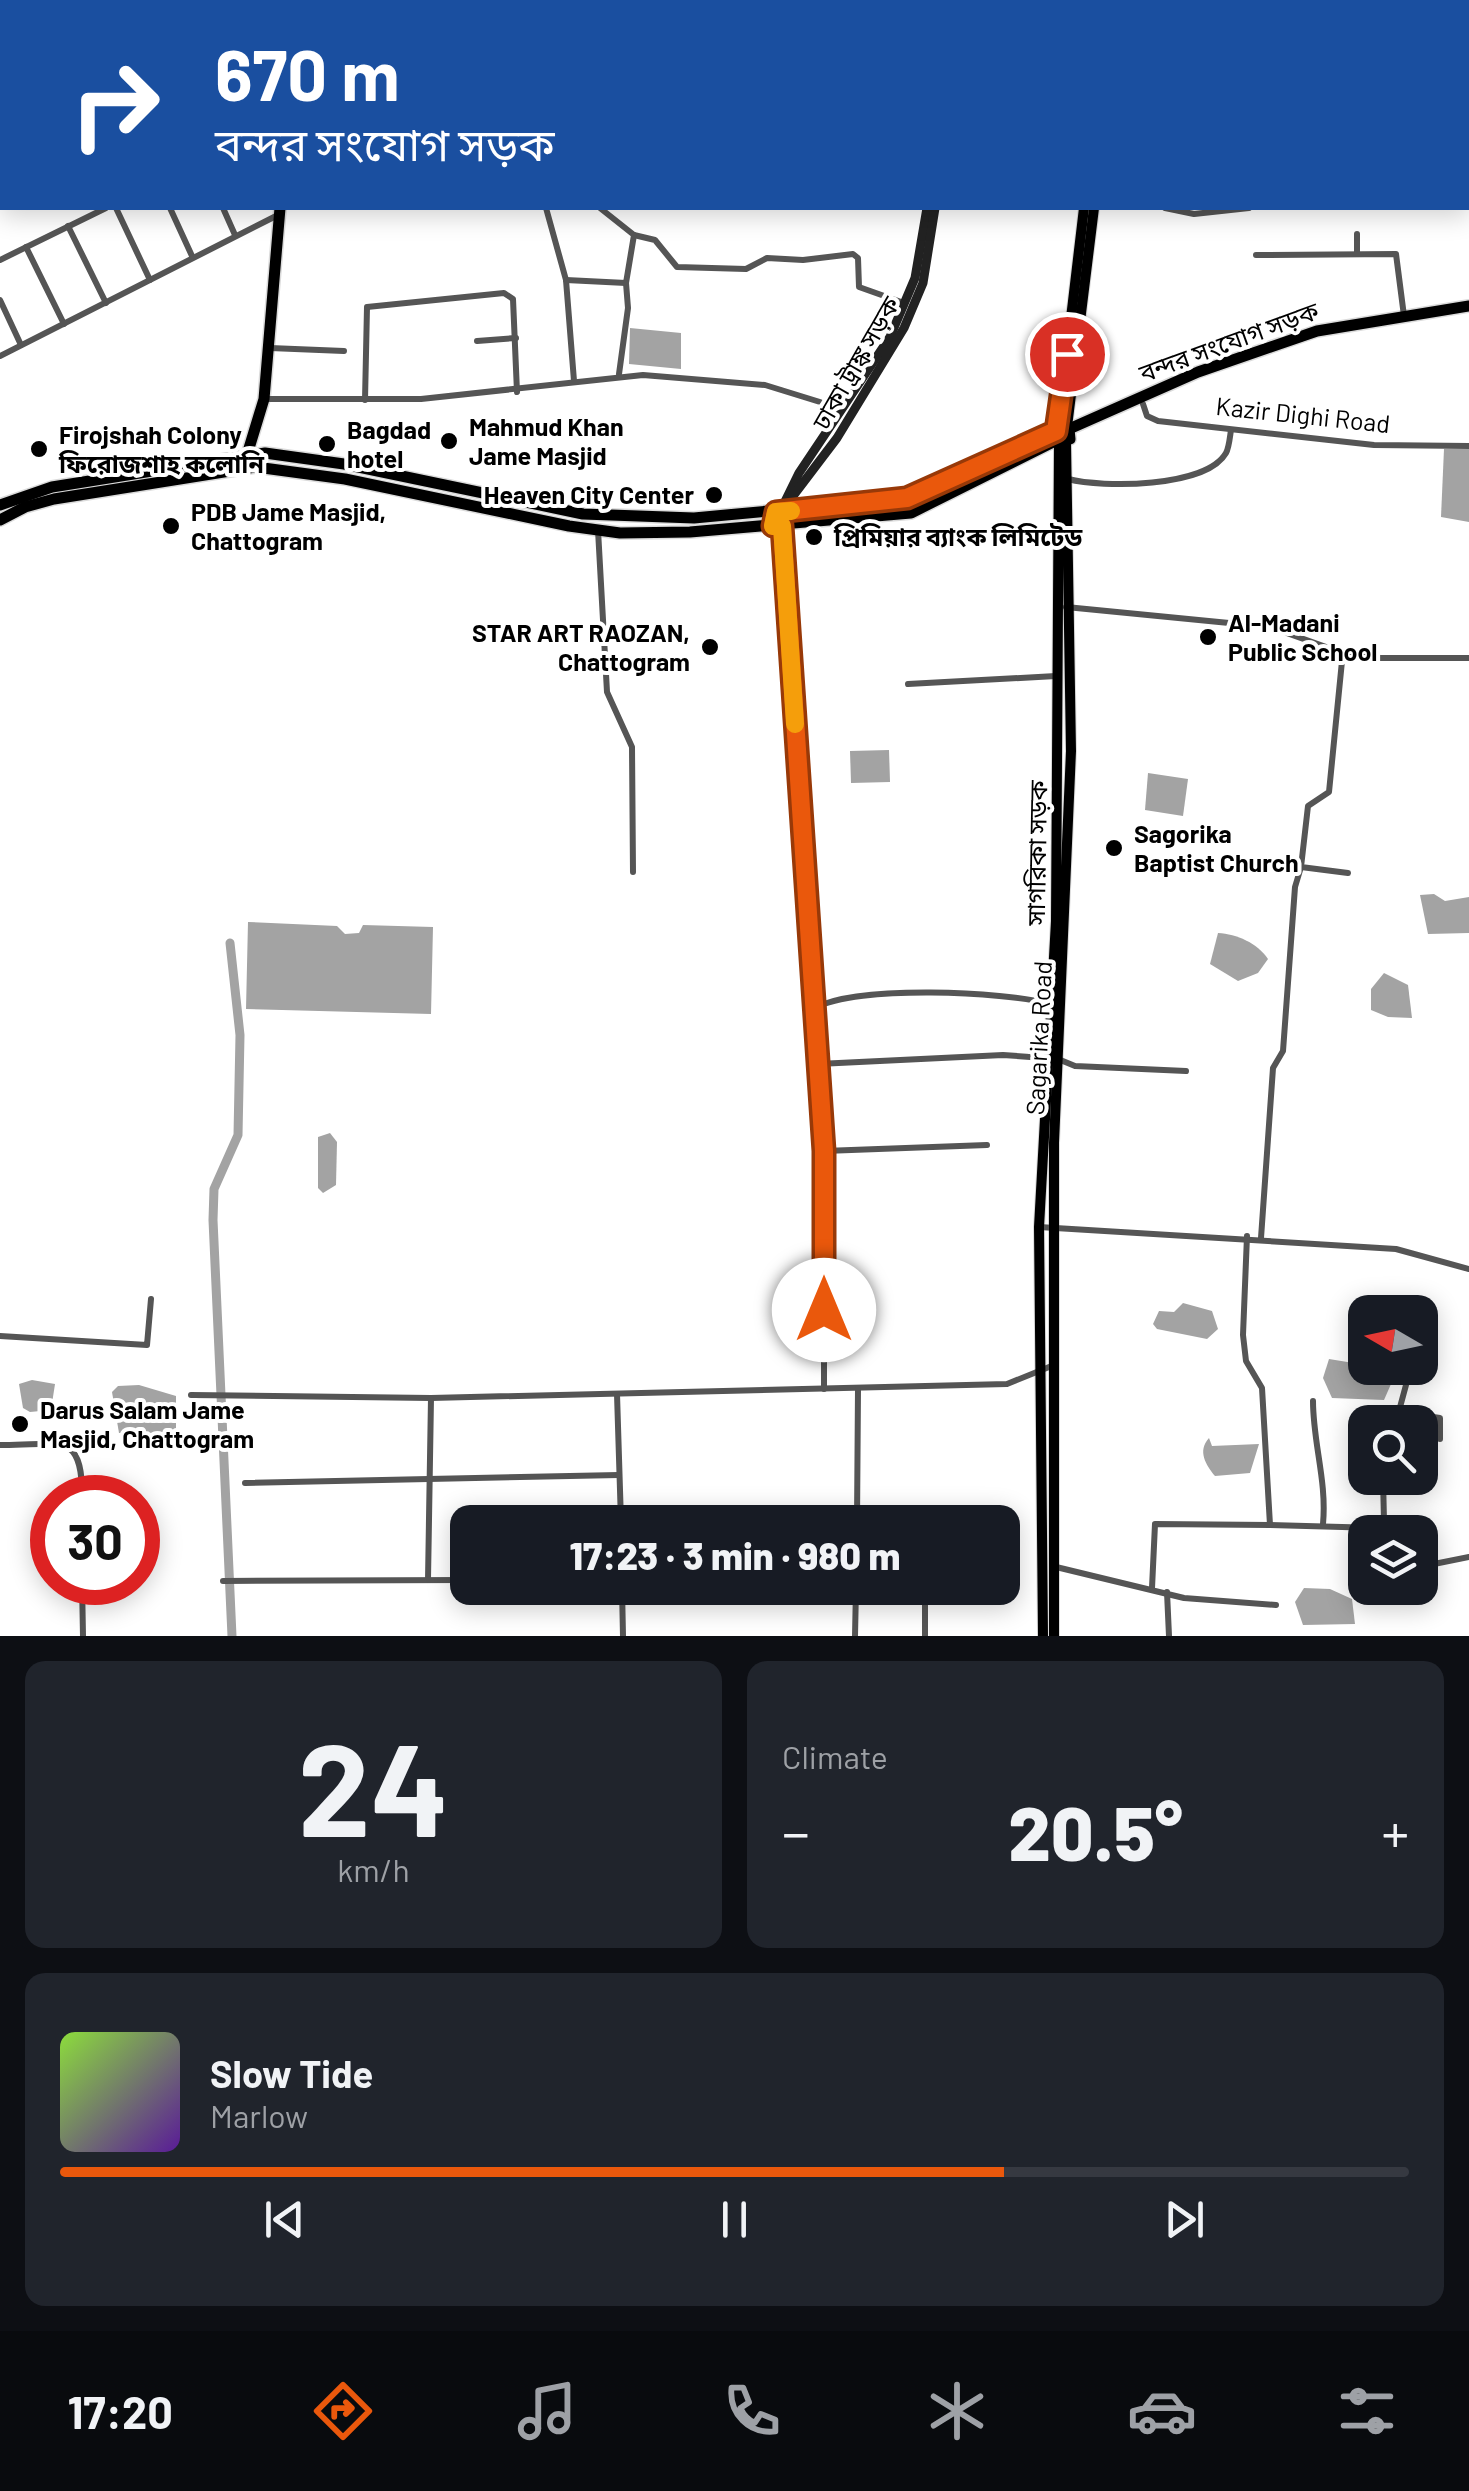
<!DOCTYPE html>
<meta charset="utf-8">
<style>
body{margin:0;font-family:Barlow,"Noto Sans Bengali",sans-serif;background:#20242c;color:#f1f3f6;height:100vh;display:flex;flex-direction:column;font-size:38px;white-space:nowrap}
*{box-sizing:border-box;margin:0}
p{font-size:32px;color:#9ea1a6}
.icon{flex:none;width:55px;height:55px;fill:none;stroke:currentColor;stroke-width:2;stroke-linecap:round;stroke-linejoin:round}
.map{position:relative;height:1636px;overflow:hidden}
.drawer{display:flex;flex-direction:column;gap:25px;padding:25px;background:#0d0f14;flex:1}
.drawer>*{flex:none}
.banner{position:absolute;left:0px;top:0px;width:1470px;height:210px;box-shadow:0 5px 25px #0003;background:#1a4fa0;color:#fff;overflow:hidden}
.needle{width:65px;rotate:279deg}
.controls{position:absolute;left:1348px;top:1295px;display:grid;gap:20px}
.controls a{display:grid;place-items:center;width:90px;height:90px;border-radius:20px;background:#171b24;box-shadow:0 5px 25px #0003;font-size:50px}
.speed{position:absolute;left:30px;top:1475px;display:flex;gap:20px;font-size:50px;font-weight:700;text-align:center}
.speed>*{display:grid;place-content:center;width:130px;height:130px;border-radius:50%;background:#171b24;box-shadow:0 5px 25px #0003;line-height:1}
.speed .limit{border:15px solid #d22;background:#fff;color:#111}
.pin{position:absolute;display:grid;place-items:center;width:85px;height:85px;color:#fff;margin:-42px;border:5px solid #fff;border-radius:50%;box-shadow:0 2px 10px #0007}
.me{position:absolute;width:110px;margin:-55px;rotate:0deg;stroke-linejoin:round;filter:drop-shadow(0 0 8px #0008)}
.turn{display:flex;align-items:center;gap:35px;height:210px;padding:0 50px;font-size:45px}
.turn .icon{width:130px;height:130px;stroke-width:2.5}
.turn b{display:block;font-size:70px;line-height:85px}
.big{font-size:75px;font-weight:800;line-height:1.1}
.drawer .widget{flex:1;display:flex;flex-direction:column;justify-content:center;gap:15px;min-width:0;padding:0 35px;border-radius:20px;background:#20242c}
.drawer .dial{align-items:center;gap:0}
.dial b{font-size:130px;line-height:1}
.song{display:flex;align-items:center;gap:30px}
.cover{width:120px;height:120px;border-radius:15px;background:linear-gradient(135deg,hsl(90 70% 55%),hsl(270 70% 35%))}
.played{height:10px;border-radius:5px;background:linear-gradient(90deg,#ea580c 70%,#363941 70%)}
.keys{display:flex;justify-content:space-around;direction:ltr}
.heat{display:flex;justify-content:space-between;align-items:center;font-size:55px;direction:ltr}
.drawer .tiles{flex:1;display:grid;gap:25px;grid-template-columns:1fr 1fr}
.widget:last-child{grid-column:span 2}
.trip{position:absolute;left:450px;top:1505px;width:570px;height:100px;border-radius:20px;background:#171b24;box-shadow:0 5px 25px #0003;font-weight:800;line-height:100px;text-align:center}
.dock{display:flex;height:160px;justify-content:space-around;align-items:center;background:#090b0e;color:#9ea1a6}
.dock .icon{width:70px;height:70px}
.dock .current{color:#ea580c}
.dock b{font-size:45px;color:#f1f3f6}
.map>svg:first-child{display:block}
</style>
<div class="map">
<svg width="1469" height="1636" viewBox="0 0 1469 1636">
<rect width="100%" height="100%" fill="#fff"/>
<!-- water -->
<g fill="#a3a3a3">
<path d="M630,328l51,5v36l-52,-5z"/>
<path d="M1444,449h25v73l-28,-5z"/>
<path d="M889,750l1,32 -39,1 -1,-32z"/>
<path d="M1148,773l40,6 -5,37 -38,-6z"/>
<path d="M1434,894l11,7 24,-4v36l-41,1 -8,-39z"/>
<path d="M248,922l89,4 8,8 14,-1 4,-8 70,2 -2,87 -185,-5z"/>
<path d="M1218,933c19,1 39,10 50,26l-10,14 -20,8 -28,-17z"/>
<path d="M1384,973l24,12 4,33 -24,-1 -17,-7v-21z"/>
<path d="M330,1133l7,9 -1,43 -13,8 -5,-5v-51z"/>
<path d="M1183,1303l29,8 6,18 -11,10 -50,-10 -4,-5 6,-13 15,1z"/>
<path d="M1329,1359l55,9 7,16 -7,16 -52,-2 -9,-20z"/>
<path d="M32,1380l23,4 -4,26 -21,2 -7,-4 -4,-24z"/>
<path d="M139,1385l37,11v34l-15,4 -42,-1 -7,-41 6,-6z"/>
<path d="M1209,1438l3,8 47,-2 -9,29 -35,3c-9,-11 -18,-25 -6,-38z"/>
<path d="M1304,1588l26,1 22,10 3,25 -52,1 -8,-23z"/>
</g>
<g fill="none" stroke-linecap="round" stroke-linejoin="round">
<!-- canal -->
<g stroke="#a3a3a3" stroke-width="9">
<path d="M1422,0l1,2"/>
<path d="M1468,16l1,-2"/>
<path d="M230,943l10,92 -2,100 -24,54 -1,31 19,416"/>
</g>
<defs>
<g id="primary">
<path d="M1075,0l1,2"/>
<path d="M1067,427l27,-219"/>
<path d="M1058,428l26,-220"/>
<path d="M1043,1636l-4,-409 17,-306 3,-479"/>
<path d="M1054,1636v-493l17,-392 -5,-309"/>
</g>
<g id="highway">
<path d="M297,2l1,-2"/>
<path d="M309,2l1,-2"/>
<path d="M1069,429l129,-57 119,-41 152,-25"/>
<path d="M246,458l18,-59 16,-191"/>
<path d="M0,505l52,-18 213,-34 79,11 239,50 111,4 213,-20 154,-71 8,2 1,10 -11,3 -3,-11"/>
<path d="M0,520l25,-13 29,-8 202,-32 89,12 224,47 51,7 70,-1 221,-19 146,-73"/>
</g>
</defs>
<!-- primary casing -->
<use href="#primary" stroke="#dbdbdb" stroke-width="12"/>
<!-- highway casing -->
<use href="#highway" stroke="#dbdbdb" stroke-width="14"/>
<!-- street -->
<g stroke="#555" stroke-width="6">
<path d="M26,0l2,2"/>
<path d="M614,0v2"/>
<path d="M920,0v2"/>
<path d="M232,2l5,-2"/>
<path d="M470,2l5,-2"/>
<path d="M0,40l2,-1"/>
<path d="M0,131l2,-1"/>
<path d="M116,208l34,72"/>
<path d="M170,208l22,48"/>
<path d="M223,208l12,27"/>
<path d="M546,208l20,72 8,101"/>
<path d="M1165,208l29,6 55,-6"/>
<path d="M68,226l38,77"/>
<path d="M1357,234v20"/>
<path d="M634,235l21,5 22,27 69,2 21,-11 36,2 50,-6 5,4 1,29 45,16"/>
<path d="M26,247l38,77"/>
<path d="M1256,255l140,-1 8,62"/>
<path d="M0,260l106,-52"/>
<path d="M566,280l60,3 8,-48 -34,-27"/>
<path d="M0,300l21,45"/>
<path d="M477,341l39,-3"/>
<path d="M270,348l74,3"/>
<path d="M0,356l280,-142"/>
<path d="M619,374l9,-66 -2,-25"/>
<path d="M266,399h155l222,-24 122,10 55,17 19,13"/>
<path d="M365,400l2,-93 137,-14 9,6 4,93"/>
<path d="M1143,404l4,12 11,5 216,24 95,1"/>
<path d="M1068,479c34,9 138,9 158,-26 3,-5 4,-17 5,-23"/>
<path d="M782,526l42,625v238"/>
<path d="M598,530l9,162 25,55 1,125"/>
<path d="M1066,607l204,20 59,21 51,10h89"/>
<path d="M1343,651l-14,141 -21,14 -7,61 47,6"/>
<path d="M908,684l148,-8"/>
<path d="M815,1008c42,-23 188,-17 235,-4"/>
<path d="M818,1064l185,-9 55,4 17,7 111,5"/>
<path d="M824,1151l163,-6"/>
<path d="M1039,1227l357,22 73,20"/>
<path d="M1261,1238l12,-170 10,-17 12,-164 6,-20"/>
<path d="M0,1336l147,9 4,-46"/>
<path d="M617,1394l4,128"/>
<path d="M191,1395l240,3 576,-14 47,-19"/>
<path d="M1313,1401c0,42 14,80 10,123"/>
<path d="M1399,1412l41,6v21"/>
<path d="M1396,1422l10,-37"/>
<path d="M0,1445c58,1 83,-17 82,53"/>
<path d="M245,1483l374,-8"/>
<path d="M857,1522l1,-133"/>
<path d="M1270,1525l108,3 6,-7 -1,-43"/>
<path d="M1420,1555l9,10 40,-8"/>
<path d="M1052,1566l132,32 92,7"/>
<path d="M428,1580l3,-182"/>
<path d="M223,1581l245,-1"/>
<path d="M82,1582l1,54"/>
<path d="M622,1588l1,48"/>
<path d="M925,1588v48"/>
<path d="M1152,1588l3,-64 115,1 -8,-137 -16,-27 -3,-26 4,-99"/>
<path d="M1167,1592l2,44"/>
<path d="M855,1636l1,-48"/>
</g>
<!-- secondary -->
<g stroke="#222" stroke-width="9">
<path d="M1043,2l3,-2"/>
<path d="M1066,2l3,-2"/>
<path d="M773,526l26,-53 91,-136 25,-59 12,-70"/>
<path d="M782,526l11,-30 44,-58 67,-110 19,-45 12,-75"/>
</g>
<!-- primary -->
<use href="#primary" stroke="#000" stroke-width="10"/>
<!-- highway -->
<use href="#highway" stroke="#000" stroke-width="11"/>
<defs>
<g id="rail">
<path d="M367,2l4,-2"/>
<path d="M0,193l2,-1"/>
</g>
</defs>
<!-- rail casing -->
<use href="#rail" stroke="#000" stroke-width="6"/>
<!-- rail -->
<use href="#rail" stroke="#fff" stroke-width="2.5" stroke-dasharray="8" stroke-linecap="butt"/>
</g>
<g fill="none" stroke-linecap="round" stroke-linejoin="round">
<defs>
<path id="route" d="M824,1310v-159l-42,-625h-9l3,-14 131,-14 149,-67 11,-77"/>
</defs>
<!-- route casing -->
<use href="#route" stroke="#983908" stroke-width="25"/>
<!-- route -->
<use href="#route" stroke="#ea580c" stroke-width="18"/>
<!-- slow -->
<path stroke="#f59e0b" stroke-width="18" d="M791,511l-15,1 -3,14h9l13,198"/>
</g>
<!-- markers -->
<g fill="#000" stroke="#fff" stroke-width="4">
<circle cx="449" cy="441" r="10"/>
<circle cx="327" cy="444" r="10"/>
<circle cx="39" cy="449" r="10"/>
<circle cx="714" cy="495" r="10"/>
<circle cx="171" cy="526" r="10"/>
<circle cx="814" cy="537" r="10"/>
<circle cx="1208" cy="637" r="10"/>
<circle cx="710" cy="647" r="10"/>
<circle cx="1114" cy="848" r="10"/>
<circle cx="20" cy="1424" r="10"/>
</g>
<g text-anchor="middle" stroke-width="8" stroke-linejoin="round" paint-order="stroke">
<!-- street labels -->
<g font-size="25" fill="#000" stroke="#fff">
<text transform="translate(1229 342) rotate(-20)" y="9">বন্দর সংযোগ সড়ক</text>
<text transform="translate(856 363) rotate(-60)" y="9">ঢাকা ট্রাঙ্ক সড়ক</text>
<text transform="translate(1303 415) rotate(6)" y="9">Kazir Dighi Road</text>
<text transform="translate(1037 853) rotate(-89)" y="9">সাগরিকা সড়ক</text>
<text transform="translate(1039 1038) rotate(-87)" y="9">Sagarika Road</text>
</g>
<!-- poi labels -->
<g font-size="25" font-weight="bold" fill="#000" stroke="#fff" text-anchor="start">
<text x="469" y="436">Mahmud Khan<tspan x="469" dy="29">Jame Masjid</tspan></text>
<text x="347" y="439">Bagdad<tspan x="347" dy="29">hotel</tspan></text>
<text x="59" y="444">Firojshah Colony<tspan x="59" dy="29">ফিরোজশাহ কলোনি</tspan></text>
<text x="694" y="504" text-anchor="end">Heaven City Center</text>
<text x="191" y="521">PDB Jame Masjid,<tspan x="191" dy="29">Chattogram</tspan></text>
<text x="834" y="546">প্রিমিয়ার ব্যাংক লিমিটেড</text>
<text x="1228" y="632">Al-Madani<tspan x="1228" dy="29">Public School</tspan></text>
<text x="690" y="642" text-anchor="end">STAR ART RAOZAN,<tspan x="690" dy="29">Chattogram</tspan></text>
<text x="1134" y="843">Sagorika<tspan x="1134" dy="29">Baptist Church</tspan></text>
<text x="40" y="1419">Darus Salam Jame<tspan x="40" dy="29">Masjid, Chattogram</tspan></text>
</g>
</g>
</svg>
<div class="controls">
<a><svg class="needle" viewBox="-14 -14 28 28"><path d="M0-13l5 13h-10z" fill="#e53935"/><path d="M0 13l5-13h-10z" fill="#9ea1a6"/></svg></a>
<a><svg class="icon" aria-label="search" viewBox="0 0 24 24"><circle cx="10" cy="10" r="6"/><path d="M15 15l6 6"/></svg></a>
<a><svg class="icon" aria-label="layers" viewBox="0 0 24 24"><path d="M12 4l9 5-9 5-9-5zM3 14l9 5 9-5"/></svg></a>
</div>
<div class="speed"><div class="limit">30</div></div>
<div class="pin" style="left:1067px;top:354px;background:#d93025"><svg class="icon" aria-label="arrive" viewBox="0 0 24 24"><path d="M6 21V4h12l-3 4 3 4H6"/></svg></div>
<svg class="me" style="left:824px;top:1310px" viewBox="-20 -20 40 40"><circle r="19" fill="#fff"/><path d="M0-13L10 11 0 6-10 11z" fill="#ea580c"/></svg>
<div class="trip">17:23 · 3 min · 980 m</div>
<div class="banner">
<div class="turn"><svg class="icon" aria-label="right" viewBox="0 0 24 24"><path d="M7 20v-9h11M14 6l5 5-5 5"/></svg><div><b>670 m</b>বন্দর সংযোগ সড়ক</div></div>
</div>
</div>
<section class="drawer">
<div class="tiles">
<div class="widget dial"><b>24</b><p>km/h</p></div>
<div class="widget"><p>Climate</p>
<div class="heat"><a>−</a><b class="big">20.5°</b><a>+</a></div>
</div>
<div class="widget">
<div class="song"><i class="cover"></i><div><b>Slow Tide</b><p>Marlow</p></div></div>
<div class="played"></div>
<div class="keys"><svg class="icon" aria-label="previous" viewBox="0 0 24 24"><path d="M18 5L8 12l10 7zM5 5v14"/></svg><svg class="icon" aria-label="pause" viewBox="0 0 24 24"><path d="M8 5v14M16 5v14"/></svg><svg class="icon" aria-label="next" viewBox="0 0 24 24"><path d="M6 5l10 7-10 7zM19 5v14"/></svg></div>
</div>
</div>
</section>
<nav class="dock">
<b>17:20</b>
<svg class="icon current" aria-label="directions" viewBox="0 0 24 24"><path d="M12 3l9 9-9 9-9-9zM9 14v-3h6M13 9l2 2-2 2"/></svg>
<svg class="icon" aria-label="music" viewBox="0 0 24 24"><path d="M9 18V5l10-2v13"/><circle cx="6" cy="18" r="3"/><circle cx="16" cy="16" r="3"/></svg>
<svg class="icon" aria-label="phone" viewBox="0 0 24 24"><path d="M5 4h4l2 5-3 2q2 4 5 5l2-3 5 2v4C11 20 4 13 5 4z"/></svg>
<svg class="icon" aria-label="climate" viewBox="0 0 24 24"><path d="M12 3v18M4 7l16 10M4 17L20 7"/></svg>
<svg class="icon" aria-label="car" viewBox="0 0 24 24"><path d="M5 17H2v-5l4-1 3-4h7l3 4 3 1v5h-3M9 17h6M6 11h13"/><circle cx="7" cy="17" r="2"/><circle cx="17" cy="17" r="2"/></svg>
<svg class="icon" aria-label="filters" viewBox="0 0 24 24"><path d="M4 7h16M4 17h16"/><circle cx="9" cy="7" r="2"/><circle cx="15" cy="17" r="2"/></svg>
</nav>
